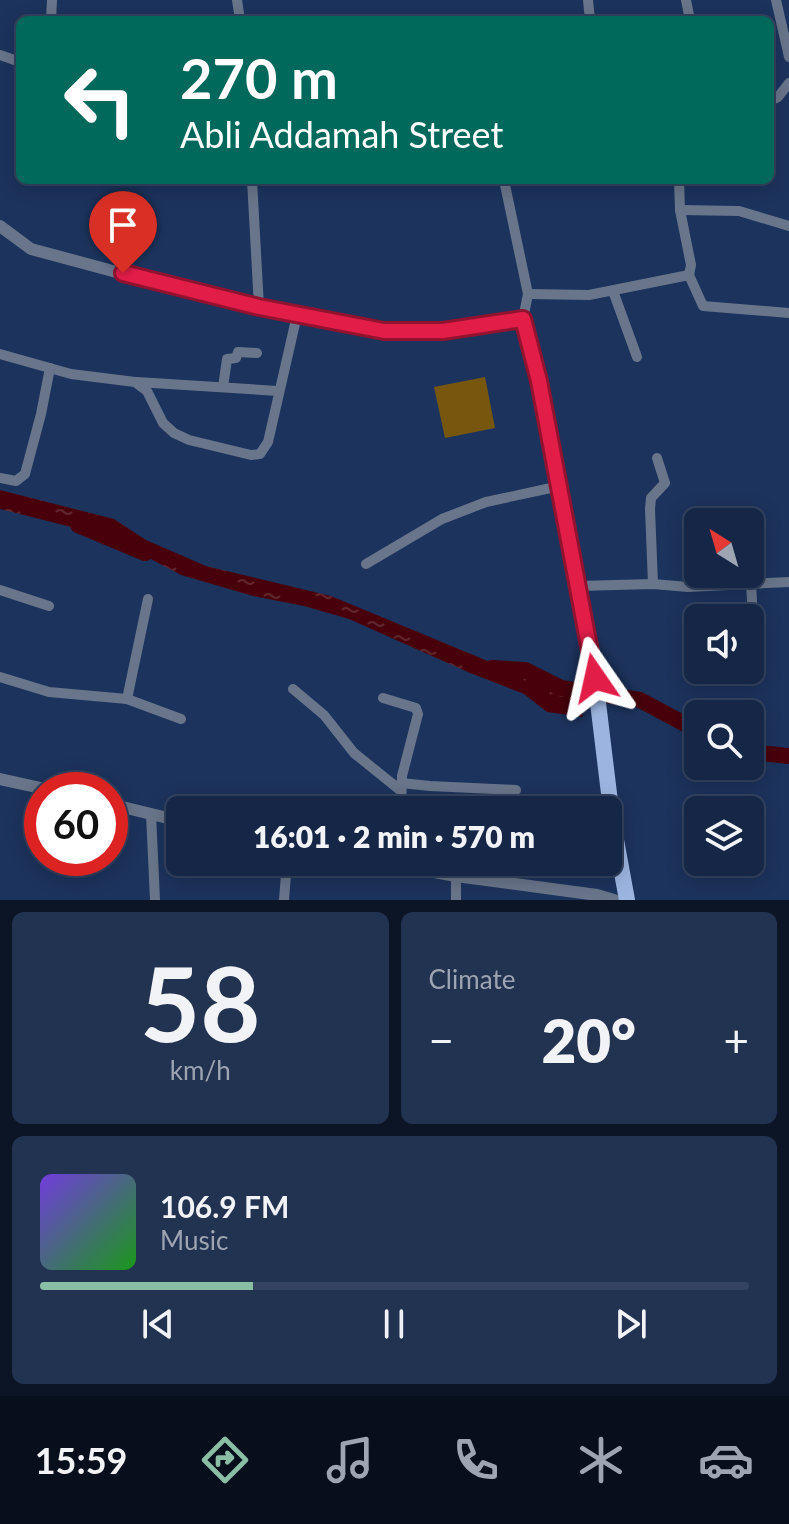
<!DOCTYPE html>
<meta charset="utf-8">
<style>
body{margin:0;font-family:Lato,sans-serif;background:#223251;color:#f1f3f6;height:100vh;display:flex;flex-direction:column;font-size:30px;white-space:nowrap}
*{box-sizing:border-box;margin:0}
p{font-size:26px;color:#9da5b3}
.icon{flex:none;width:44px;height:44px;fill:none;stroke:currentColor;stroke-width:2;stroke-linecap:round;stroke-linejoin:round}
.map{position:relative;height:900px;overflow:hidden}
.panel{display:flex;flex-direction:column;gap:12px;padding:12px;background:#0c1526;flex:1}
.panel>*{flex:none}
.top-card{position:absolute;left:16px;top:16px;width:758px;height:168px;border-radius:12px;box-shadow:0 4px 20px #0003,0 0 0 2px #34435f;background:#00695c;color:#fff;overflow:hidden}
.needle{width:52px;rotate:323deg}
.fabs{position:absolute;left:684px;top:508px;display:grid;gap:16px}
.fabs a{display:grid;place-items:center;width:80px;height:80px;border-radius:12px;background:#152646;box-shadow:0 4px 20px #0003,0 0 0 2px #34435f;font-size:40px}
.speed{position:absolute;left:24px;top:772px;display:flex;gap:16px;font-size:40px;font-weight:700;text-align:center}
.speed>*{display:grid;place-content:center;width:104px;height:104px;border-radius:50%;background:#152646;box-shadow:0 4px 20px #0003,0 0 0 2px #34435f;line-height:1}
.speed .limit{border:12px solid #d22;background:#fff;color:#111}
.pin{position:absolute;display:grid;place-items:center;width:68px;height:68px;color:#fff;margin:-82px -34px;border-radius:50% 50% 50% 0;rotate:-45deg;box-shadow:0 0 8px #0007}
.pin .icon{rotate:45deg}
.me{position:absolute;width:88px;margin:-44px;rotate:349deg;stroke-linejoin:round;filter:drop-shadow(0 0 6px #0008)}
.turn{display:flex;align-items:center;gap:28px;height:168px;padding:0 32px;font-size:36px}
.turn .icon{width:104px;height:104px;stroke-width:2.5}
.turn b{display:block;font-size:56px;line-height:68px}
.big{font-size:60px;font-weight:800;line-height:1.1}
.panel .card{flex:1;display:flex;flex-direction:column;justify-content:center;gap:12px;min-width:0;padding:0 28px;border-radius:12px;background:#223251}
.panel .dial{align-items:center;gap:0}
.dial b{font-size:104px;line-height:1}
.song{display:flex;align-items:center;gap:24px}
.cover{width:96px;height:96px;border-radius:12px;background:linear-gradient(135deg,hsl(260 70% 55%),hsl(120 70% 35%))}
.played{height:8px;border-radius:4px;background:linear-gradient(90deg,#8abfa5 30%,#34435f 30%)}
.keys{display:flex;justify-content:space-around;direction:ltr}
.heat{display:flex;justify-content:space-between;align-items:center;font-size:44px;direction:ltr}
.panel .tiles{flex:1;display:grid;gap:12px;grid-template-columns:1fr 1fr}
.card:last-child{grid-column:span 2}
.trip{position:absolute;left:166px;top:796px;width:456px;height:80px;border-radius:12px;background:#152646;box-shadow:0 4px 20px #0003,0 0 0 2px #34435f;font-weight:800;line-height:80px;text-align:center}
.menu{display:flex;height:128px;justify-content:space-around;align-items:center;background:#080f1c;color:#9da5b3}
.menu .icon{width:56px;height:56px}
.menu .on{color:#8abfa5}
.menu b{font-size:36px;color:#f1f3f6}
.map>svg:first-child{display:block}
</style>
<div class="map">
<svg width="789" height="900" viewBox="0 0 789 900">
<defs>
<pattern id="water-ripples" width="26" height="14" patternUnits="userSpaceOnUse" patternTransform="scale(2)"><rect width="26" height="14" fill="#48010b"/><path d="M2 4q2-2 4 0t4 0M15 11q2-2 4 0t4 0" fill="none" stroke="#62262f"/></pattern>
</defs>
<rect width="100%" height="100%" fill="#1c335d"/>
<!-- pitch -->
<path fill="#77570e" d="M485,377l10,51 -50,10 -11,-51z"/>
<!-- water -->
<path fill="url(#water-ripples)" d="M0,490l114,29 32,21 60,26 125,30 248,103 4,18 -36,-5 -23,-18 -54,-21 -121,-54 -45,-13 -51,-10 -72,-21 -38,-20 -33,-23h-19l-91,-23z"/>
<g fill="none" stroke-linecap="round" stroke-linejoin="round">
<!-- river -->
<g stroke="#48010b" stroke-width="16">
<path d="M78,525l67,28"/>
<path d="M492,668l33,2 36,18 79,12 58,31"/>
<path d="M750,752l39,4"/>
</g>
<!-- minor -->
<g stroke="#69758a" stroke-width="10">
<path d="M237,0l3,20"/>
<path d="M588,0l2,20"/>
<path d="M686,0l4,20"/>
<path d="M776,0l13,57"/>
<path d="M51,20l1,-20"/>
<path d="M0,55l20,7"/>
<path d="M770,101l8,-4 11,-14"/>
<path d="M252,180l7,127"/>
<path d="M504,180l24,114 -5,25"/>
<path d="M680,210l59,1 50,15"/>
<path d="M689,275l14,31 86,7"/>
<path d="M613,291l24,66"/>
<path d="M528,294l61,1 100,-20 2,-10 -11,-55 -1,-30"/>
<path d="M0,354l71,20 64,8 12,9 16,32 11,10 15,7 62,15 9,-1 8,-12 29,-127"/>
<path d="M137,382l141,9"/>
<path d="M223,387l4,-28 9,-1 2,-6 19,1"/>
<path d="M0,478l16,3 9,-7 16,-60 9,-46"/>
<path d="M366,564l76,-45 44,-17 74,-16"/>
<path d="M751,582l5,97"/>
<path d="M653,584l-3,-75 1,-11 14,-15 -8,-25"/>
<path d="M578,586l75,-2 35,3 101,-5"/>
<path d="M0,590l49,16"/>
<path d="M0,677l49,15 78,7 54,20"/>
<path d="M293,689l31,26 30,38 46,37"/>
<path d="M383,698l33,10 2,6 -16,62 -1,34"/>
<path d="M127,699l21,-100"/>
<path d="M401,783l29,3 86,4"/>
<path d="M151,814l4,86"/>
<path d="M456,876v24"/>
<path d="M284,900l3,-38"/>
</g>
<!-- tertiary -->
<g stroke="#69758a" stroke-width="12">
<path d="M0,226l31,23 104,28 194,45 55,9h59l80,-12"/>
<path d="M0,779l50,11"/>
<path d="M110,804l70,17"/>
<path d="M380,862l76,14 141,19 17,5"/>
</g>
<!-- primary -->
<path stroke="#9cb5e0" stroke-width="16" d="M523,319l16,62 56,297 17,140 15,82"/>
</g>
<g fill="none" stroke-linecap="round" stroke-linejoin="round">
<defs>
<path id="route" d="M123,273l136,34 125,24h59l80,-12 16,62 56,297"/>
</defs>
<!-- route casing -->
<use href="#route" stroke="#92132f" stroke-width="20"/>
<!-- route -->
<use href="#route" stroke="#e11d48" stroke-width="14"/>
</g>
</svg>
<div class="fabs">
<a><svg class="needle" viewBox="-14 -14 28 28"><path d="M0-13l5 13h-10z" fill="#e53935"/><path d="M0 13l5-13h-10z" fill="#9da5b3"/></svg></a>
<a><svg class="icon" aria-label="sound" viewBox="0 0 24 24"><path d="M4 9h4l5-4v14l-5-4H4zM17 9q2 3 0 6"/></svg></a>
<a><svg class="icon" aria-label="search" viewBox="0 0 24 24"><circle cx="10" cy="10" r="6"/><path d="M15 15l6 6"/></svg></a>
<a><svg class="icon" aria-label="layers" viewBox="0 0 24 24"><path d="M12 4l9 5-9 5-9-5zM3 14l9 5 9-5"/></svg></a>
</div>
<div class="speed"><div class="limit">60</div></div>
<div class="pin" style="left:123px;top:273px;background:#d93025"><svg class="icon" aria-label="arrive" viewBox="0 0 24 24"><path d="M6 21V4h12l-3 4 3 4H6"/></svg></div>
<svg class="me" style="left:595px;top:678px" viewBox="-20 -20 40 40"><path d="M0-17L14 15 0 8-14 15z" fill="#e11d48" stroke="#fff" stroke-width="4"/></svg>
<div class="trip">16:01 · 2 min · 570 m</div>
<div class="top-card">
<div class="turn"><svg class="icon" aria-label="left" viewBox="0 0 24 24"><path d="M17 20v-9H6M10 6l-5 5 5 5"/></svg><div><b>270 m</b>Abli Addamah Street</div></div>
</div>
</div>
<section class="panel">
<div class="tiles">
<div class="card dial"><b>58</b><p>km/h</p></div>
<div class="card"><p>Climate</p>
<div class="heat"><a>−</a><b class="big">20°</b><a>+</a></div>
</div>
<div class="card">
<div class="song"><i class="cover"></i><div><b>106.9 FM</b><p>Music</p></div></div>
<div class="played"></div>
<div class="keys"><svg class="icon" aria-label="previous" viewBox="0 0 24 24"><path d="M18 5L8 12l10 7zM5 5v14"/></svg><svg class="icon" aria-label="pause" viewBox="0 0 24 24"><path d="M8 5v14M16 5v14"/></svg><svg class="icon" aria-label="next" viewBox="0 0 24 24"><path d="M6 5l10 7-10 7zM19 5v14"/></svg></div>
</div>
</div>
</section>
<nav class="menu">
<b>15:59</b>
<svg class="icon on" aria-label="directions" viewBox="0 0 24 24"><path d="M12 3l9 9-9 9-9-9zM9 14v-3h6M13 9l2 2-2 2"/></svg>
<svg class="icon" aria-label="music" viewBox="0 0 24 24"><path d="M9 18V5l10-2v13"/><circle cx="6" cy="18" r="3"/><circle cx="16" cy="16" r="3"/></svg>
<svg class="icon" aria-label="phone" viewBox="0 0 24 24"><path d="M5 4h4l2 5-3 2q2 4 5 5l2-3 5 2v4C11 20 4 13 5 4z"/></svg>
<svg class="icon" aria-label="climate" viewBox="0 0 24 24"><path d="M12 3v18M4 7l16 10M4 17L20 7"/></svg>
<svg class="icon" aria-label="car" viewBox="0 0 24 24"><path d="M5 17H2v-5l4-1 3-4h7l3 4 3 1v5h-3M9 17h6M6 11h13"/><circle cx="7" cy="17" r="2"/><circle cx="17" cy="17" r="2"/></svg>
</nav>
